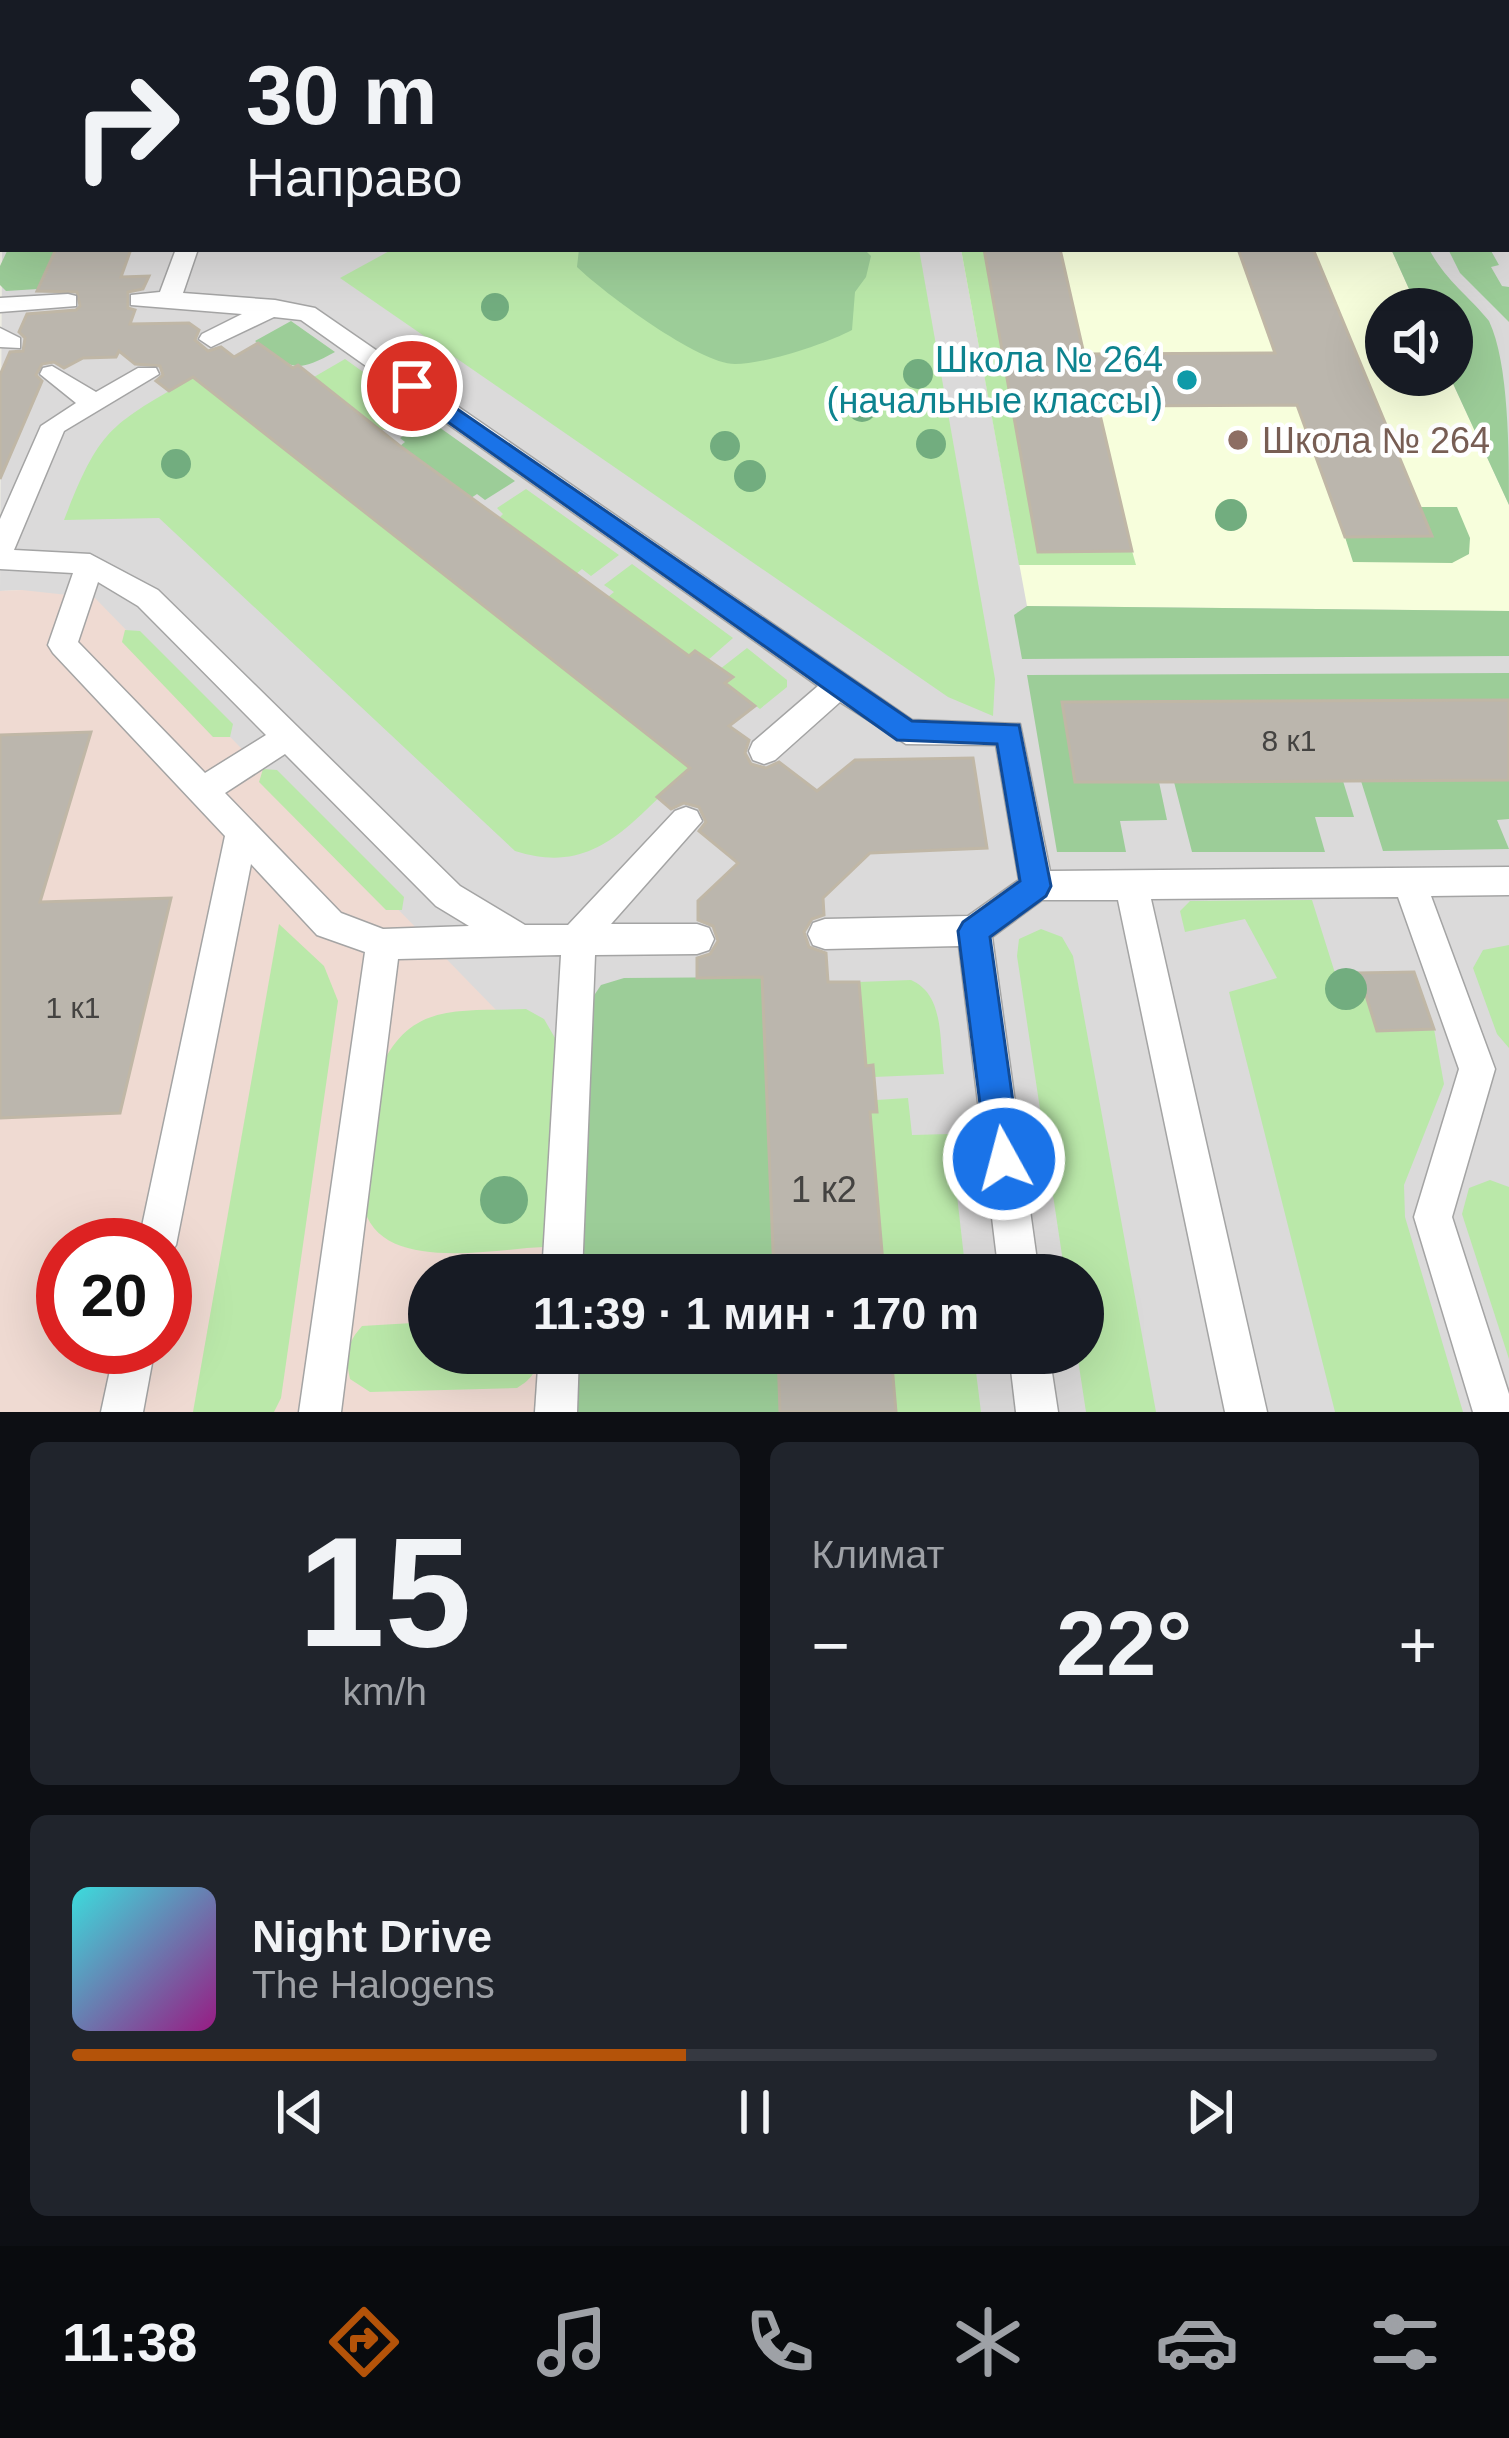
<!DOCTYPE html>
<html lang="ru">
<meta charset="utf-8">
<style>
body{margin:0;font-family:Helvetica,sans-serif;background:#20242c;color:#f1f3f6;height:100vh;display:flex;flex-direction:column;font-size:45px;white-space:nowrap}
*{box-sizing:border-box;margin:0}
p{font-size:39px;color:#9ea1a6}
.icon{flex:none;width:66px;height:66px;fill:none;stroke:currentColor;stroke-width:2;stroke-linecap:round;stroke-linejoin:round}
.map{position:relative;height:1412px;overflow:hidden}
.side{display:flex;flex-direction:column;gap:30px;padding:30px;background:#0d0f14;flex:1}
.side>*{flex:none}
.hud{position:absolute;left:0px;top:0px;width:1509px;height:252px;box-shadow:0 12px 48px #0002;background:#171b24;color:#f1f3f6;overflow:hidden}
.tools{position:absolute;left:1365px;top:288px;display:grid;gap:24px}
.tools a{display:grid;place-items:center;width:108px;height:108px;border-radius:50%;background:#171b24;box-shadow:0 12px 48px #0002;font-size:60px}
.speed{position:absolute;left:36px;top:1218px;display:flex;gap:24px;font-size:60px;font-weight:700;text-align:center}
.speed>*{display:grid;place-content:center;width:156px;height:156px;border-radius:50%;background:#171b24;box-shadow:0 12px 48px #0002;line-height:1}
.speed .limit{border:18px solid #d22;background:#fff;color:#111}
.pin{position:absolute;display:grid;place-items:center;width:102px;height:102px;color:#fff;margin:-51px;border:6px solid #fff;border-radius:50%;box-shadow:0 3px 12px #0007}
.me{position:absolute;width:132px;margin:-66px;rotate:353deg;stroke-linejoin:round;filter:drop-shadow(0 0 9px #0008)}
.turn{display:flex;align-items:center;gap:42px;height:252px;padding:0 48px;font-size:54px}
.turn .icon{width:156px;height:156px;stroke-width:2.5}
.turn b{display:block;font-size:84px;line-height:102px}
.big{font-size:90px;font-weight:600;line-height:1.1}
.side .tile{flex:1;display:flex;flex-direction:column;justify-content:center;gap:18px;min-width:0;padding:0 42px;border-radius:18px;background:#20242c}
.side .dial{align-items:center;gap:0}
.dial b{font-size:156px;line-height:1}
.song{display:flex;align-items:center;gap:36px}
.cover{width:144px;height:144px;border-radius:18px;background:linear-gradient(135deg,hsl(180 70% 55%),hsl(310 70% 35%))}
.played{height:12px;border-radius:6px;background:linear-gradient(90deg,#b45309 45%,#363941 45%)}
.keys{display:flex;justify-content:space-around;direction:ltr}
.heat{display:flex;justify-content:space-between;align-items:center;font-size:66px;direction:ltr}
.side .tiles{flex:1;display:grid;gap:30px;grid-template-columns:1fr 1fr}
.tile:last-child{grid-column:span 2}
.trip{position:absolute;left:408px;top:1254px;width:696px;height:120px;border-radius:60px;background:#171b24;box-shadow:0 12px 48px #0002;font-weight:600;line-height:120px;text-align:center}
.tabs{display:flex;height:192px;justify-content:space-around;align-items:center;background:#090b0e;color:#9ea1a6}
.tabs .icon{width:84px;height:84px}
.tabs .on{color:#b45309}
.tabs b{font-size:54px;color:#f1f3f6}
.map>svg:first-child{display:block}
</style>
<div class="map">
<svg width="1509" height="1412" viewBox="0 0 1509 1412">
<rect width="100%" height="100%" fill="#eeede3"/>
<!-- residential -->
<path fill="#dbdada" fill-rule="evenodd" d="M58,0h1451v1412h-953l3,-59h524v-78h-520l-541,-685 -22,1 3,-489v147h1503v-246zM1386,309h66v66h-66z"/>
<!-- commercial -->
<path fill="#efdad2" fill-rule="evenodd" d="M22,590l73,8 477,490 -9,187h-134v78h130l-3,59h-556v-821zM63,1245h102v102h-102z"/>
<!-- education -->
<path fill="#f7fedc" d="M961,249h430l27,60h-32v66h63l60,130v106l-482,-5z"/>
<!-- grass -->
<g fill="#bae8a9">
<path d="M393,249h526l76,430 -2,37 -45,-19 -608,-419z"/>
<path d="M961,249h23l54,302h94l4,14h-117z"/>
<path d="M345,359l74,53 -31,18h-11l-62,-46 4,-3 -5,-4z"/>
<path d="M193,377l497,391c-56,49 -91,110 -175,83l-356,-333 -95,2c36,-92 45,-94 129,-143z"/>
<path d="M526,489l93,66 -28,21 -9,-7 -6,5 -77,-56 4,-4 -6,-6z"/>
<path d="M632,564l101,74 -25,22 -12,-9 -7,5 -81,-59 6,-5 -10,-7z"/>
<path d="M125,630l15,1 93,93 -3,13h-17l-91,-95z"/>
<path d="M747,648l40,32v7l-27,22 -35,-26 7,-6 -12,-8z"/>
<path d="M263,769l14,1 127,127 -2,13h-16l-127,-128z"/>
<path d="M1312,900l23,73h24l18,57 57,-1 10,55 -40,101 1,32 58,195h-128l-106,-420 48,-14 -32,-59 -60,13 -5,-21 10,-10z"/>
<path d="M279,924l45,42 14,35 -57,397 -7,14h-81z"/>
<path d="M1041,929l21,8 11,19 83,456h-70l-9,-59h6v-78h-18l-48,-319 2,-17z"/>
<path d="M1509,945v103l-12,-14 -24,-66 10,-18z"/>
<path d="M911,980c34,15 28,60 33,94l-70,3 -1,-11h-7l-7,-84z"/>
<path d="M526,1009l18,10 11,19 -12,209c-51,2 -168,28 -180,-44 -3,-23 12,-101 15,-129 30,-74 81,-62 148,-65z"/>
<path d="M908,1098l4,37 38,-1 16,141h-74l-1,-8h-8l-13,-155h7l-1,-12z"/>
<path d="M1490,1180l19,7v172l-47,-145 7,-26z"/>
<path d="M429,1322v31h110c-1,17 -7,26 -22,35l-147,4 -20,-13c-5,-23 -4,-35 12,-53z"/>
<path d="M891,1353h45l2,13 37,-2 6,48h-85z"/>
</g>
<!-- forest -->
<g fill="#9ccd98">
<path d="M8,249h48l-18,40 -32,2 -6,-6v-19z"/>
<path d="M579,249h285l7,7 -5,21 -11,15 -3,38c-26,14 -87,34 -117,34 -36,0 -131,-71 -158,-97z"/>
<path d="M1391,249h38c16,31 39,46 60,72 20,42 20,131 20,184l-60,-130 3,-66h-34z"/>
<path d="M1448,249h42l9,16 -8,2 11,19 7,1v35l-49,-49z"/>
<path d="M291,321l44,31c-42,23 -43,16 -80,-11z"/>
<path d="M429,420l86,61 -30,19 -8,-6 -6,4 -71,-52 5,-4 -5,-4z"/>
<path d="M1419,507h38l13,31 -1,16 -17,9 -99,-1 -8,-25 86,-1z"/>
<path d="M1027,606l482,5v45l-487,3 -8,-44z"/>
<path d="M1509,673v27l-446,2 12,80h84l8,38 -47,1 6,31h-69l-30,-177z"/>
<path d="M1509,780v39l-12,1 12,29 -126,2 -22,-70z"/>
<path d="M1343,781l11,36h-39l10,35h-133l-18,-70z"/>
<path d="M762,977l12,298h-196l13,-275 10,-15 23,-7z"/>
<path d="M575,1353h203l2,59h-208z"/>
</g>
<!-- building -->
<g fill="#bbb6ad" stroke="#c0b7a6" stroke-width="3">
<path d="M56,249h75l-10,28 28,-1 -6,13 -15,3v16l7,2 -5,14 59,-1 10,7 -4,10 13,11 13,-4 13,10 24,-14 35,25 5,-3 102,81 289,210 6,-5 38,26 -8,6 30,23 -26,20 20,14 -4,13 6,11 15,4 13,-6 38,29 38,-31 118,-2 14,90 -117,5 -47,45 1,17 -12,4 -8,13 5,15 17,6 2,29h31l7,84 7,-1 4,47h-7l14,163h-110l-12,-298 -65,1v-20l13,-4 8,-13 -5,-15 -15,-6v-19l40,-38 -39,-32 7,-9 -7,-15 -15,-4 -13,6 -14,-12 33,-29 -497,-391 -24,14 -13,-10 7,-6 -3,-9 -25,-2 -16,-13 -3,6 -33,1 -19,10 -10,-6 -12,2 -6,11 6,6 -42,98v-104l10,-23 13,-1 2,-13 -6,-6 8,-18 49,-4 4,-4 -3,-14 -40,-1z"/>
<path d="M984,249h76l24,105 191,-1 -37,-104h75l119,287 -87,1 -48,-132 -199,1 34,145 -94,1z"/>
<path d="M1509,700v80l-344,2h-90l-13,-80z"/>
<path d="M91,732l-51,170 131,-4 -51,215 -120,5v-383z"/>
<path d="M1414,972l20,57 -57,2 -18,-58z"/>
<path d="M778,1353h113l5,59h-116z"/>
</g>
<g fill="none" stroke-linecap="round" stroke-linejoin="round">
<defs>
<g id="lane">
<rect x="0" y="12" width="3" height="12"/>
<rect x="1506" y="197" width="3" height="14"/>
<path d="M176,249h22l-15,44 92,7 40,8 597,412 108,4 30,147 459,-4v28l-78,1 64,173 -43,148 57,177v18h-36l-59,-195 45,-148 -61,-172 -247,2 116,513h-42l-107,-512h-76l-50,37 47,338h-40l-40,-329 -134,3 -12,-4 -5,-11 5,-11 12,-4 143,-3 51,-36 -23,-135 -90,-1 -66,-42 -65,58 -11,4 -11,-4 -4,-9 4,-9 65,-56 -517,-366 -27,-3 -63,30 -12,-8 3,-5 40,-20 -111,-9v-10l29,-3z"/>
<path d="M68,294l8,2v10l-76,6v-14z"/>
<path d="M0,328l20,10v10l-20,-1z"/>
<path d="M52,366l44,26 42,-24h18l3,6 -95,57 -50,119 76,4 68,36 302,296 65,39h43l107,-114 11,-4 11,4 5,10 -91,103h86l12,4 5,11 -5,11 -12,4 -102,1 -13,320h-40l19,-320 -163,4 -57,453h-42l66,-460 -48,-17 -66,-71 -75,381 -11,16v-16h-27l87,-409 -172,-183 -5,-8 25,-72 -73,-4v-50l41,-93 35,-23 -36,-29 3,-6zM98,582l40,24 128,129 -61,38 -127,-131zM285,754l151,152 33,20 -86,3 -42,-16 -116,-120z"/>
<path d="M115,1347h40l-12,65h-42z"/>
<path d="M539,1353h40l-2,59h-42z"/>
<path d="M1009,1353h40l9,59h-42z"/>
</g>
</defs>
<!-- lane casing -->
<use href="#lane" stroke="#a4a4a4" stroke-width="3"/>
<!-- lane -->
<use href="#lane" fill="#fff" fill-rule="evenodd"/>
</g>
<!-- trees -->
<g fill="#72ad7f">
<circle cx="495" cy="307" r="14"/>
<circle cx="918" cy="374" r="15"/>
<circle cx="862" cy="407" r="15"/>
<circle cx="931" cy="444" r="15"/>
<circle cx="725" cy="446" r="15"/>
<circle cx="176" cy="464" r="15"/>
<circle cx="750" cy="476" r="16"/>
<circle cx="1231" cy="515" r="16"/>
<circle cx="1346" cy="989" r="21"/>
<circle cx="504" cy="1200" r="24"/>
</g>
<!-- route -->
<path fill="#1a73e8" stroke="#114b97" stroke-width="3" d="M412,378l500,343 107,4 32,161 -5,10 -56,41 31,222 -5,12 -12,5 -12,-5 -5,-12 -29,-228 5,-9 57,-41 -23,-137 -100,-4 -493,-349v-10z"/>
<!-- markers -->
<circle fill="#0f9aa8" stroke="#fff" stroke-width="4.5" cx="1187" cy="380" r="12"/>
<circle fill="#8d6e63" stroke="#fff" stroke-width="4.5" cx="1238" cy="440" r="12"/>
<g text-anchor="middle" stroke-width="9" stroke-linejoin="round" paint-order="stroke">
<!-- number labels -->
<g font-size="30" fill="#444341">
<text x="1289" y="751">8 к1</text>
<text x="73" y="1018">1 к1</text>
</g>
<!-- culture labels -->
<g font-size="36" fill="#0d838f" stroke="#fff" text-anchor="end">
<text x="1163" y="372">Школа № 264<tspan x="1163" dy="41">(начальные классы)</tspan></text>
</g>
<!-- education labels -->
<g font-size="36" fill="#785e54" stroke="#fff" text-anchor="start">
<text x="1262" y="453">Школа № 264</text>
</g>
<!-- near-number labels -->
<g font-size="36" fill="#444341">
<text x="824" y="1202">1 к2</text>
</g>
</g>
</svg>
<div class="tools">
<a><svg class="icon" aria-label="sound" viewBox="0 0 24 24"><path d="M4 9h4l5-4v14l-5-4H4zM17 9q2 3 0 6"/></svg></a>
</div>
<div class="speed"><div class="limit">20</div></div>
<div class="pin" style="left:412px;top:386px;background:#d93025"><svg class="icon" aria-label="arrive" viewBox="0 0 24 24"><path d="M6 21V4h12l-3 4 3 4H6"/></svg></div>
<svg class="me" style="left:1004px;top:1159px" viewBox="-20 -20 40 40"><circle r="17" fill="#1a73e8" stroke="#fff" stroke-width="3"/><path d="M0-11L8 9 0 5-8 9z" fill="#fff"/></svg>
<div class="trip">11:39 · 1 мин · 170 m</div>
<div class="hud">
<div class="turn"><svg class="icon" aria-label="right" viewBox="0 0 24 24"><path d="M7 20v-9h11M14 6l5 5-5 5"/></svg><div><b>30 m</b>Направо</div></div>
</div>
</div>
<section class="side">
<div class="tiles">
<div class="tile dial"><b>15</b><p>km/h</p></div>
<div class="tile"><p>Климат</p>
<div class="heat"><a>−</a><b class="big">22°</b><a>+</a></div>
</div>
<div class="tile">
<div class="song"><i class="cover"></i><div><b>Night Drive</b><p>The Halogens</p></div></div>
<div class="played"></div>
<div class="keys"><svg class="icon" aria-label="previous" viewBox="0 0 24 24"><path d="M18 5L8 12l10 7zM5 5v14"/></svg><svg class="icon" aria-label="pause" viewBox="0 0 24 24"><path d="M8 5v14M16 5v14"/></svg><svg class="icon" aria-label="next" viewBox="0 0 24 24"><path d="M6 5l10 7-10 7zM19 5v14"/></svg></div>
</div>
</div>
</section>
<nav class="tabs">
<b>11:38</b>
<svg class="icon on" aria-label="directions" viewBox="0 0 24 24"><path d="M12 3l9 9-9 9-9-9zM9 14v-3h6M13 9l2 2-2 2"/></svg>
<svg class="icon" aria-label="music" viewBox="0 0 24 24"><path d="M9 18V5l10-2v13"/><circle cx="6" cy="18" r="3"/><circle cx="16" cy="16" r="3"/></svg>
<svg class="icon" aria-label="phone" viewBox="0 0 24 24"><path d="M5 4h4l2 5-3 2q2 4 5 5l2-3 5 2v4C11 20 4 13 5 4z"/></svg>
<svg class="icon" aria-label="climate" viewBox="0 0 24 24"><path d="M12 3v18M4 7l16 10M4 17L20 7"/></svg>
<svg class="icon" aria-label="car" viewBox="0 0 24 24"><path d="M5 17H2v-5l4-1 3-4h7l3 4 3 1v5h-3M9 17h6M6 11h13"/><circle cx="7" cy="17" r="2"/><circle cx="17" cy="17" r="2"/></svg>
<svg class="icon" aria-label="filters" viewBox="0 0 24 24"><path d="M4 7h16M4 17h16"/><circle cx="9" cy="7" r="2"/><circle cx="15" cy="17" r="2"/></svg>
</nav>
